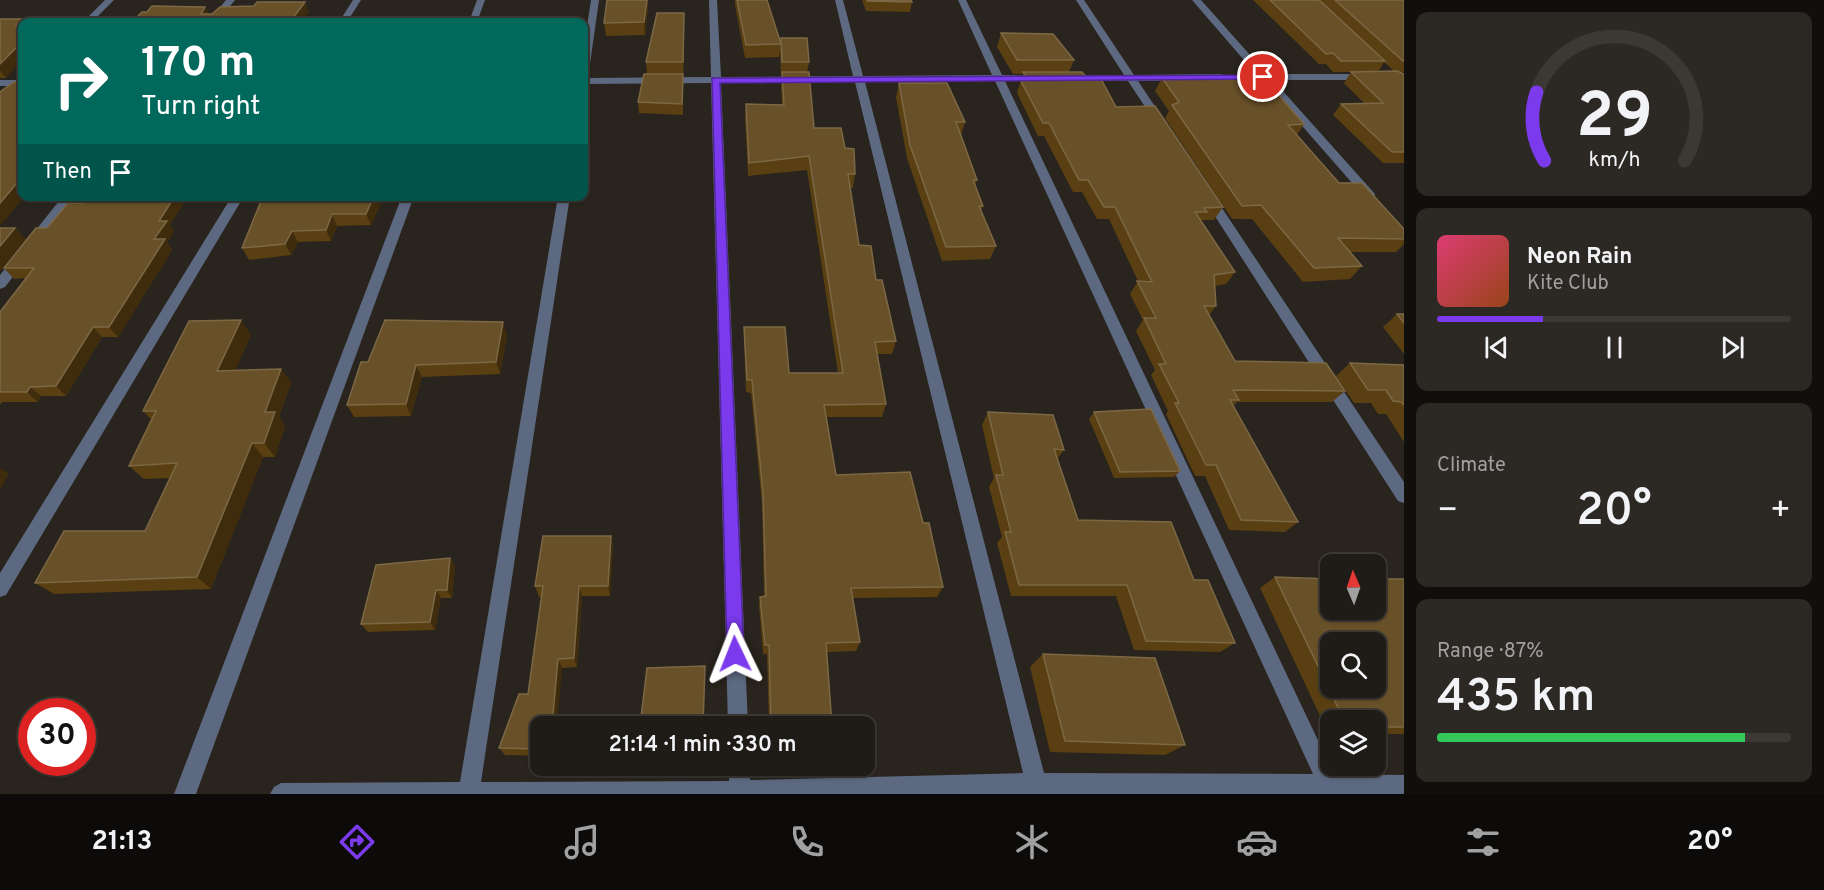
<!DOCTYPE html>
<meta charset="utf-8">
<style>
body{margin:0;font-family:Overpass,sans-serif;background:#2c2823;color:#f1f3f6;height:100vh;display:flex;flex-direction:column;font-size:22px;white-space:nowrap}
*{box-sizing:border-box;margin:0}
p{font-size:20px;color:#a1a1a1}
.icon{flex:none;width:33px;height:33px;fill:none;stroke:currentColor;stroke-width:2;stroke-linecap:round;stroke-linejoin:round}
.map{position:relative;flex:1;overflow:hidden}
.drawer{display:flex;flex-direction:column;gap:12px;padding:12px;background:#110f0c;width:420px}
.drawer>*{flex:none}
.guide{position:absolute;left:18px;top:18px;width:570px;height:183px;border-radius:12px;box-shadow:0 2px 4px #0004,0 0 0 2px #3c3935;background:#00695c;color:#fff;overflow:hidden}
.needle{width:39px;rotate:358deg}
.tools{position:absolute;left:1320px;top:554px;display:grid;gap:12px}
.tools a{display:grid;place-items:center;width:66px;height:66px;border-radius:12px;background:#1f1b16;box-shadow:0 2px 4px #0004,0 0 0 2px #3c3935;font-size:30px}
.speed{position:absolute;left:18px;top:698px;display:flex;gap:12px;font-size:30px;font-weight:700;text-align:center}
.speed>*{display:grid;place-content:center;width:78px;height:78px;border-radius:50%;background:#1f1b16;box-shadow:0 2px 4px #0004,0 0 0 2px #3c3935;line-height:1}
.speed .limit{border:9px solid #d22;background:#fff;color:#111}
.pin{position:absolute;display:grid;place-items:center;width:51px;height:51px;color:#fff;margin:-26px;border:3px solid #fff;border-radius:50%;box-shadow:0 2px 6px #0007}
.me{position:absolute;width:66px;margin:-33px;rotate:358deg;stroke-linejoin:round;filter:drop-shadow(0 0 4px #0008)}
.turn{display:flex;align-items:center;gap:21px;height:126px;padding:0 24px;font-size:27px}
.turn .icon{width:78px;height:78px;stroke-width:2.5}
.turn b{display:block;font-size:42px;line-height:51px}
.then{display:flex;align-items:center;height:57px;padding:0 24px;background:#0003;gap:12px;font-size:22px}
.big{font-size:45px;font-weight:600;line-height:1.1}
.drawer .tile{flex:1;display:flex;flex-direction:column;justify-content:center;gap:9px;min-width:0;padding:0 21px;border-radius:12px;background:#2c2823}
.drawer .dial{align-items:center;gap:0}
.dial svg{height:156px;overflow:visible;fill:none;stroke:#3c3935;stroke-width:7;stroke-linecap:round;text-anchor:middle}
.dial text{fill:#f1f3f6;stroke:none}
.song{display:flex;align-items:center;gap:18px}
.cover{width:72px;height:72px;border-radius:9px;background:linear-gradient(135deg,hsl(340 70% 55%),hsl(20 70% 35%))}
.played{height:6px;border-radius:3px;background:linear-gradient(90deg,#7c3aed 30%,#3c3935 30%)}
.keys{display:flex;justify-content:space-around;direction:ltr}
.heat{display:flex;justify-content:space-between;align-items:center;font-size:33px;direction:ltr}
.charge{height:9px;border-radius:4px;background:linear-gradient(90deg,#34c759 87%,#3c3935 0)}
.trip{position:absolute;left:530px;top:716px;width:345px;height:60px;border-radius:12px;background:#1f1b16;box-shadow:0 2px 4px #0004,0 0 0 2px #3c3935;font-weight:600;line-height:60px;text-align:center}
.dock{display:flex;height:96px;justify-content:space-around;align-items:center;background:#0c0b09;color:#a1a1a1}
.dock .icon{width:42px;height:42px}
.dock .selected{color:#7c3aed}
.dock b{font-size:27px;color:#f1f3f6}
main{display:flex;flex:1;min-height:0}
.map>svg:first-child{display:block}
</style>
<main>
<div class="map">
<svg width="1404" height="794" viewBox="0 0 1404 794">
<rect width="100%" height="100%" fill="#29241d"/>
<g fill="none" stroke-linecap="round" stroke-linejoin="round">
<!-- street -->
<g fill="#5d6981" fill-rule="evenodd">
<path d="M105,0h9l-22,22h-9z"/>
<path d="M226,0h9l-18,22h-9z"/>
<path d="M353,0h8l-14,22h-8z"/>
<path d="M477,0h8l-8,22h-8z"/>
<path d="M591,0h8l-11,78 123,-1 -2,-77h8l4,77 132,-1 -18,-76h8l20,76 129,-1 -34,-75h8l36,75 43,1 1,2 -5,3h-36l329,693 70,1v19h-1134l4,-7 7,-4 179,-1 98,-586h12l-89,586 248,-1v-16h20l1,15 273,-7 -168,-691 -134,1 27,643h-20l-17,-643 -127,1v-38zM995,81l318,693 -269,-1 -179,-691z"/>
<path d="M1076,0h8l50,75 87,-1 5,3 -5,3 -83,1 28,42 -5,3 -4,-1 -29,-44 -64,-1 -1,-2 5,-3h56z"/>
<path d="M1192,0h9l66,74h137v6h-131l102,114v6h-8l-105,-120 -21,-1v-4l15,-1z"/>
<rect x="0" y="80" width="22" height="6"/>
<path d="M1208,192l4,1 192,289v21l-6,-2 -196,-305z"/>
<path d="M63,196h13l-71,91 -5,2v-14z"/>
<path d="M232,196h12l-238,399 -6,2v-24z"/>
<path d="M402,196h12l-218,598h-22z"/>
</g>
</g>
<!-- wall -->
<g fill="#593f12" fill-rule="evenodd">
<path d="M607,0h40l1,7 -3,28 -39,1 -2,-13z"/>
<path d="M735,0h32l14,44 -2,13 -34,1 -10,-53z"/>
<path d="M862,0h49l1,2 -2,10 -44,-1z"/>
<path d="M1253,0h151v72h-6l6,2v89h-21l-50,-48 8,-11 23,-1 -20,-20 7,-11h-18l-7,-8h-7zM1384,62l10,9 -16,1z"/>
<path d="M684,13l-1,102 -44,-2 -1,-11 9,-28 -1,-12z"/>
<path d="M0,19l6,59h-6z"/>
<path d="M1001,33l73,27 -5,12 19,7 135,128 -9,13h-13l34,52 -9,12 -11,2 1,20 -7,9 26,46 110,30 -13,11h-95l-4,4 65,116 -13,10 -56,-2 -24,-54h-10l-29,-62 2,-3 -17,-36 4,-5 -19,-39 7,-11 -13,-26 8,-13 -29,-62h-12l-15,-27h-9l-29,-56h-6l-21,-43 6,-19h-10l-16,-27z"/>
<path d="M781,38l28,24 -2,10 7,56 31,20 10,26 -2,14h-3l9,57 17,35 20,61 -4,13h-15l9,50 -4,13h-55l9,58 87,48 20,64 -6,10 -84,1 7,44 -4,9 -29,1 5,74h-63l-2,-72h-4l-4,-48 1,-9 4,-1 -2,-92 -11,-111 -5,-1 -2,-52v-13l45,46h49l-31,-203 -59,6 -3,-58 1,-14 36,1 -1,-20 1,-10h-1l-1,-24z"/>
<path d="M1162,78l142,46 -7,11 42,48 65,46v15l-8,8h-46l12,14 -12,13 -47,3 -51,-63h-20l-67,-101 4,-7 -14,-20z"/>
<path d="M899,83l66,39 -4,13 16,45 -2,6 8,20 -2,6 15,34 -6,13 -48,2 -35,-103 -11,-61z"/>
<path d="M263,196h121l-13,29 -34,1 -6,15 -33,1 -7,13 -42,5 -7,-12z"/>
<path d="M170,225l4,6 -7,11 5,8 -54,87h-16l-36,59h-25l-3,6h-36l-2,3v-93l26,-34 -12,1 -10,-11z"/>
<path d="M1397,314h7v40l-21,-27z"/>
<path d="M251,335l-16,35 46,-1 10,14 -12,34 6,9 -10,31h-12l-52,132 -157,5 -19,-11 110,-52 25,-53 -26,1 -15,-13 22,-47 -8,-8z"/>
<path d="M507,335l-7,39 -78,3 -11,39 -57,1 -7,-12 21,-43z"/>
<path d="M1350,363l54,2v77l-18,-28h-8l-7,-11h-17l-18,-27z"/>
<path d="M988,412l76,38 -7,9 21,61 116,60 41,63 -15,9 -86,-2 -18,-54h-105l-14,-53 5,-6 -13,-50 5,-9 -12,-53z"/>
<path d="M1094,412l86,59 -6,6 -60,1 -25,-59z"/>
<path d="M611,536l2,11 -3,49h-28l-5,71 -15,1 -22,58v30l-35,-1 -6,-7 29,-54 14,-97h-3l-4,-11z"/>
<path d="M450,558l5,9 -3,31h-11l-6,32 -67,2 -7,-8z"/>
<path d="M1275,577l104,4 3,-2h22v155h-28v-14h-46v15h-1l-69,-147z"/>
<path d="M1043,654l142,91 -20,10 -115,-3 -20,-85z"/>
</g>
<!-- shaded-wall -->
<g fill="#3f2c0d">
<path d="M647,0l1,7 -3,28 -1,-13z"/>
<path d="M305,2l4,10 -8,10h-11z"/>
<path d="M205,7l5,9 -9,-2z"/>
<path d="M24,19l2,3h-4v13l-6,-9z"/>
<path d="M22,42v18l-16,18 -6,-7v-7z"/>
<path d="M22,177v19h3l-25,30v-23z"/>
<path d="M175,196h14l-19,29 4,6 -7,11 5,8 -54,87 -9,-10 45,-88 5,-18z"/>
<path d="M374,196h10l-13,29 -5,-11z"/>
<path d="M332,214l5,12 -6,15 -5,-11z"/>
<path d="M15,228l11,11 -26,32v-25z"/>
<path d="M292,231l6,11 -7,13 -6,-11z"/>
<path d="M241,320l10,15 -23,51 -11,-15z"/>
<path d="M503,322l4,13 -7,39 -4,-12z"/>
<path d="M93,327l9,10 -36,59 -10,-10z"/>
<path d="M416,365l6,12 -11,39 -5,-12z"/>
<path d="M281,369l10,14 -12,34 6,9 -10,31 -11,-14 1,-31z"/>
<path d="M30,387l11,9 -3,6 -11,-10z"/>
<path d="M252,443l11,14 -52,132 -14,-12z"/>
<path d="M0,468l9,6 -9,15z"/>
<path d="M611,536l2,11 -3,49 -2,-10z"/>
<path d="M450,558l5,9 -3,31 -5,-8z"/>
<path d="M579,586l3,10 -5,71 -3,-9z"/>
<path d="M436,590l5,8 -6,32 -5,-8z"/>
<path d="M558,659l4,9 -5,58h-5z"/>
</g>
<!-- building -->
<g fill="#685029" stroke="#7c6845" stroke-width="1.5" fill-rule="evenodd">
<path d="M607,0h40l-3,22 -40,1z"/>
<path d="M737,0h30l14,44 -35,1z"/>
<path d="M867,0h44l1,2 -45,-1z"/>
<path d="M1270,0h49l66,61h-44l-8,-8 -7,1z"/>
<path d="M1335,0h69v61h-1z"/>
<path d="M257,2h48l-15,20h-158l10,-10h5l5,-6 53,1 -4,7h11l8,-7 34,-1z"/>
<path d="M657,13h27l-1,49h-37z"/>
<path d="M0,19h24l-8,7h6v16l-22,22z"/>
<path d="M491,19l38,1v2h-39z"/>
<path d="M1001,33l52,1 21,26h-57z"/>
<path d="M781,38h26l2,24h-27z"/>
<path d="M1397,71l7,3v78h-12l-51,-48 42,-1 -32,-31z"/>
<path d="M782,72h27l5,56h27l4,20 9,1 1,25h-7l11,71 12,1 5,34h6l14,61 -21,1 11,62 -62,1 12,70 74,-3 13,51h6l14,64 -92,1 9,54 -34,1 6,83h-61l-2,-81h-4l-5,-48 6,-1 -3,-103 -11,-113h-5l-3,-53h41l4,46h54l-34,-217 -60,7 -3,-59 38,1z"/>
<path d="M1023,72h59l6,7h13l15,28 39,-1 68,101 -19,1 3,4h-12l40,60 -21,3 2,31h-12l31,55 91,2 19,28 -112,-1 6,10h-9l68,122 -57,-2 -25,-55h-10l-31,-62h4l-20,-39h7l-22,-46h12l-19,-37 15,1 -37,-75h-11l-16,-27h-9l-30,-57h-6l-22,-42 7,-1z"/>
<path d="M644,74h39l-1,30 -44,-2z"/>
<path d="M1263,77l41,47 -16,1 51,58h23l42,46v10l-66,-1 24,28 -48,2 -53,-63 -19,1 -70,-101 7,-3 -17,-24z"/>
<path d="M14,82h8v95l-22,26v-111z"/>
<path d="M899,83h48l18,39h-9l21,58h-4l10,26h-4l17,40 -50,1 -36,-102z"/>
<path d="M89,196h86l-16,25h8l-13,18h11l-56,88h-16l-37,59 -26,1 -3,5h-27v-80l34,-44h-30l32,-40h11l21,-25h16z"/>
<path d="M263,196h111l-8,18h-34l-6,16 -34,1 -7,13 -43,4z"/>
<path d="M0,228h15l-15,18z"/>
<path d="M1397,314h7v9z"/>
<path d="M241,320l-24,51 64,-2 -16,43h10l-11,31h-12l-55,134 -162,6 29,-52h81l32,-68 -48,3 27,-55h-13l46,-90z"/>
<path d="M385,320l118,2 -7,40 -80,3 -10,39 -59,1 14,-43h7z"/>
<path d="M1350,363l54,2v40l-3,-3 -8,-1 -7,-11h-18z"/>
<path d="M1151,409l29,62 -60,1 -26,-60z"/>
<path d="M988,412l65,3 11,35 -10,-1 24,71 93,2 23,58h14l27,63 -89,-2 -19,-56h-108l-14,-53h6l-15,-57h7z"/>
<path d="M543,536h68l-3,50h-29l-5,72 -16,1 -6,67h-12v23l-41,-1 20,-54h9l15,-108h-8z"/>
<path d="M450,558l-3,32h-11l-6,32 -69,2 15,-59z"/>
<path d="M1275,577l55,2v30h46v-28h8l-2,-2h22v148h-28v-7h-32zM1330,642h46v45h-46z"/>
<path d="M1043,654l112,4 30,87 -120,-4z"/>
<path d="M705,666l-2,60h-63l7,-58z"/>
</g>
<!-- route -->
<path fill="#7c3aed" stroke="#51269a" stroke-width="1.5" d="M1263,75l5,2 -2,2 -546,4 24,571 -3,6 -6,3 -6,-3 -2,-6 -15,-576z"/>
</svg>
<div class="tools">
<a><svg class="needle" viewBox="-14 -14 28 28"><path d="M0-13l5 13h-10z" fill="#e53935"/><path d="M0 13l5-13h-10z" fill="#a1a1a1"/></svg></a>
<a><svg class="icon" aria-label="search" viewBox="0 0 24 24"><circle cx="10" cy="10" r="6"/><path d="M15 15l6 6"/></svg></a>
<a><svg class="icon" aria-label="layers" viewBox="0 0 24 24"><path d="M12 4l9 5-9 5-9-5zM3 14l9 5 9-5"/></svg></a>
</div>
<div class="speed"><div class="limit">30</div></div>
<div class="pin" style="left:1263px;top:77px;background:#d93025"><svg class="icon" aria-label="arrive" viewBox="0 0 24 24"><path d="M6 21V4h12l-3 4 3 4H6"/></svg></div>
<svg class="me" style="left:735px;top:654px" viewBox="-20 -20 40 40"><path d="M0-17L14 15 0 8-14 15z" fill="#7c3aed" stroke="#fff" stroke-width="4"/></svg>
<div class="trip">21:14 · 1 min · 330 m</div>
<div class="guide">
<div class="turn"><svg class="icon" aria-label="right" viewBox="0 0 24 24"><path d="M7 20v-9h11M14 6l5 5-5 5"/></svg><div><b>170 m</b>Turn right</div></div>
<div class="then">Then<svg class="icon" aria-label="arrive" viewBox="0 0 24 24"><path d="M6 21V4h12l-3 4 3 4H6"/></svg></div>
</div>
</div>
<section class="drawer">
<div class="tile dial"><svg viewBox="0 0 100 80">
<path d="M14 69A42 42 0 1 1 86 69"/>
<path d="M14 69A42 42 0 0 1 10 34" stroke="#7c3aed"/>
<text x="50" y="56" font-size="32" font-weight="700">29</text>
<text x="50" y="72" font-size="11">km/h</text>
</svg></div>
<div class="tile">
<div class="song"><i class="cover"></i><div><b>Neon Rain</b><p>Kite Club</p></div></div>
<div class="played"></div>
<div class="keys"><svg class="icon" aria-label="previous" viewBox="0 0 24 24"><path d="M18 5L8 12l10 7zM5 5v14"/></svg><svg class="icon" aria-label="pause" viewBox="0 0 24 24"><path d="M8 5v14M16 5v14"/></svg><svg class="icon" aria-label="next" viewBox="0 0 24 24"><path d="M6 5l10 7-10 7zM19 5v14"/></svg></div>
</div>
<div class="tile"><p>Climate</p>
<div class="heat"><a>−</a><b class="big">20°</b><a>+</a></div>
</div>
<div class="tile"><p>Range · 87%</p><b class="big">435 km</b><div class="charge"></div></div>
</section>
</main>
<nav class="dock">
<b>21:13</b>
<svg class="icon selected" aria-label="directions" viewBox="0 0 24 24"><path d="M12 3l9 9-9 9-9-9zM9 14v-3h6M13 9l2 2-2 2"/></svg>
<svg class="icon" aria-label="music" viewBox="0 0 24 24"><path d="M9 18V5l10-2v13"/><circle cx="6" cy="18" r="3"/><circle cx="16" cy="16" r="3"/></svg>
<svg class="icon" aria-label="phone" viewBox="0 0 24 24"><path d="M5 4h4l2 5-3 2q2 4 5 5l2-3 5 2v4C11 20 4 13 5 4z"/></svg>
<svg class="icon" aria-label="climate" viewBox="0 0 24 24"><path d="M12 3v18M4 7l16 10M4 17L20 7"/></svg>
<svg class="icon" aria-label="car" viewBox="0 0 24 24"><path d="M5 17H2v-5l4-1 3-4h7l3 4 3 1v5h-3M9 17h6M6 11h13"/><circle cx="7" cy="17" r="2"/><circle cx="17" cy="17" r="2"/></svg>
<svg class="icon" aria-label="filters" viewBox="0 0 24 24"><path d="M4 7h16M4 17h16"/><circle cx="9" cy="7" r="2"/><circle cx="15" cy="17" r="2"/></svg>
<b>20°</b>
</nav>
